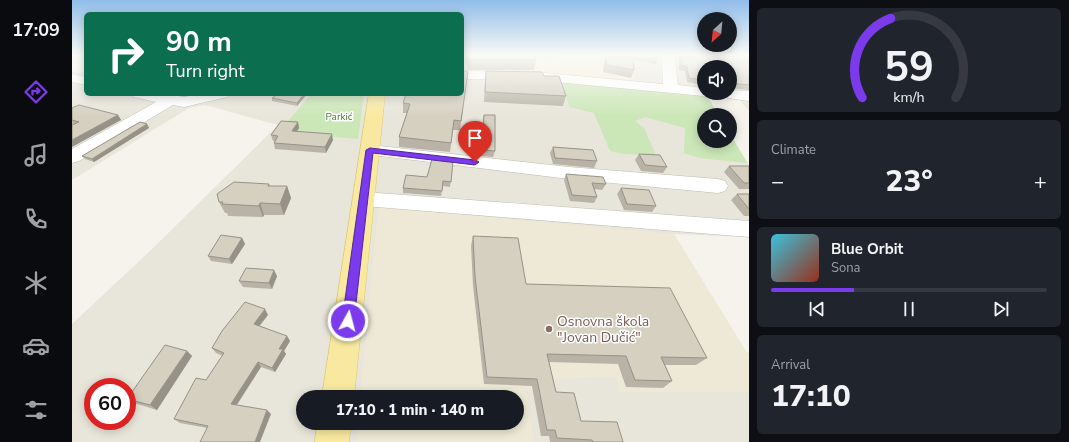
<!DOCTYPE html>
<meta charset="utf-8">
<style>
body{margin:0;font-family:"Nunito Sans",sans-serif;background:#20242c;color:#f1f3f6;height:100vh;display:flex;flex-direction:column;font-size:15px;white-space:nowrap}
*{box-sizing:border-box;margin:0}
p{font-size:13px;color:#9ea1a6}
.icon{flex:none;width:22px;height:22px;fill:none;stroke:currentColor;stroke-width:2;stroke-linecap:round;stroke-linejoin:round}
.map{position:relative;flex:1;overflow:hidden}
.panel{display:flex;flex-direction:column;gap:8px;padding:8px;background:#0d0f14;width:320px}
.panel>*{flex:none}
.hud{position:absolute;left:12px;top:12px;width:380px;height:84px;border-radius:6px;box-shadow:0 2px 10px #0003;background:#0b6e4f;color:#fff;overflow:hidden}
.needle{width:26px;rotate:207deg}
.buttons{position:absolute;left:625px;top:12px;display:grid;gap:8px}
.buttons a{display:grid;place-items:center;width:40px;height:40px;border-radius:50%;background:#171b24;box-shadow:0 2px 10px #0003;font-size:20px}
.speed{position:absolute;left:12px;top:378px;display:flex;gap:8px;font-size:20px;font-weight:700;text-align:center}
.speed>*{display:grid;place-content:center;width:52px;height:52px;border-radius:50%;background:#171b24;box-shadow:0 2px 10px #0003;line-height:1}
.speed .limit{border:6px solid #d22;background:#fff;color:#111}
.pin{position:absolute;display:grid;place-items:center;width:34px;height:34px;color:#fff;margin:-41px -17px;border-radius:50% 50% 50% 0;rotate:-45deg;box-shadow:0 0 4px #0007}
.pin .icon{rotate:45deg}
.me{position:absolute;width:44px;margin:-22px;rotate:7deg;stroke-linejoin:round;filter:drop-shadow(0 0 3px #0008)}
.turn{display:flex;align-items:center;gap:14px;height:84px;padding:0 16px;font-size:18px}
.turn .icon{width:52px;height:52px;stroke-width:2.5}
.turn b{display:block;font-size:28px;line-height:34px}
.big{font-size:30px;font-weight:800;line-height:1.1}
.panel .tile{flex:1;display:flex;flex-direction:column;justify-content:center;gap:6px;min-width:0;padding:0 14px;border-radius:6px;background:#20242c}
.panel .dial{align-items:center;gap:0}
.dial svg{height:104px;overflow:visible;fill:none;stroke:#363941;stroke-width:7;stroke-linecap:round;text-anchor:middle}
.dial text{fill:#f1f3f6;stroke:none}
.song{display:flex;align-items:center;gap:12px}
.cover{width:48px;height:48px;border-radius:6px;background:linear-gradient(135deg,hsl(190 70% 55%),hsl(10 70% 35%))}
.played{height:4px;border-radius:2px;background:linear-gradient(90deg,#7c3aed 30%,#363941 30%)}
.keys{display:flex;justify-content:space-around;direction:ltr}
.heat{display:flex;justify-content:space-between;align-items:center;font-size:22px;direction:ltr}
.trip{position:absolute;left:224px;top:390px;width:228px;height:40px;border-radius:20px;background:#171b24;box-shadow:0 2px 10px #0003;font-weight:800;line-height:40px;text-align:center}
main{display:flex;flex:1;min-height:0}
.tab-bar{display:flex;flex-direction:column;width:72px;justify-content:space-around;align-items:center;background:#090b0e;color:#9ea1a6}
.tab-bar .icon{width:28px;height:28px}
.tab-bar .active{color:#7c3aed}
.tab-bar b{font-size:18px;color:#f1f3f6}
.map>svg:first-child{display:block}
</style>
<main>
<nav class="tab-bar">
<b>17:09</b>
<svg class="icon active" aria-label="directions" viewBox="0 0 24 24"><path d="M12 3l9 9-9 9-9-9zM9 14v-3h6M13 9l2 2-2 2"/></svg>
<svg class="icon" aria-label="music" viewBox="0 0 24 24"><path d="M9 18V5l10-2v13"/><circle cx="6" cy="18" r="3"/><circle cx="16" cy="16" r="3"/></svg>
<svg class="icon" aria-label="phone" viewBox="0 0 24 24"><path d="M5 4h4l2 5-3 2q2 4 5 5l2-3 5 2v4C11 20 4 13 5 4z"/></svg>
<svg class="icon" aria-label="climate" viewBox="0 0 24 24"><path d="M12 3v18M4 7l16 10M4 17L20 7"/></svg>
<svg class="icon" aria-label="car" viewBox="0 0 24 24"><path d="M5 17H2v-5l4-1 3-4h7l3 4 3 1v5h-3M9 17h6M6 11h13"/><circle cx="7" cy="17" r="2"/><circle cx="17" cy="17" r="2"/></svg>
<svg class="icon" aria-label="filters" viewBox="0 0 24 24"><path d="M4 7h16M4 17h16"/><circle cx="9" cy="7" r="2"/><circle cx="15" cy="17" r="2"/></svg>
</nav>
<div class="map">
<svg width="677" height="442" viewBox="0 0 677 442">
<rect width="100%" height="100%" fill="#f5f3eb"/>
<!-- residential -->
<path fill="#e8e5da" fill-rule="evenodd" d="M390,55h287v56l-10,-12 -31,-3 10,19h-14v26h26v-7l19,31v72l-75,-3 72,118 3,1v89h-677v-118l78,-73 128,-126 -73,-20 -16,3 -117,72v-109l7,2 7,-3v24h376zM632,67h26v26h-26zM21,387h34v34h-34zM231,397h214v26h-214z"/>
<!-- commercial -->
<path fill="#f5ecd8" d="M390,55h170l2,27 -172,-10z"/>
<!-- education -->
<path fill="#ede9d6" d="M306,207l296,27 75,122v36h-130l-3,-15 -61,2 1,10 -30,2 8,51h-178l2,-19h159v-26h-157z"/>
<!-- green -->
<g fill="#cbe6b7">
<path d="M490,81l145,15 11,19h-14v26h26v-7l17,29 -47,-5 -16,-5 1,-25 -40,-11 -10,4 9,7 12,27 -33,-1 -13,-3 -16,-38 -25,-6z"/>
<path d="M239,94h53l-6,45 -79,-7z"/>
</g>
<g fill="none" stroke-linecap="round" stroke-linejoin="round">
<defs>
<g id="minor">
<path d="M590,55h12l4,30 26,3v5h7l-2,2 -5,1 -169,-16 -73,-1v-8l73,1 128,12z"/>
<path d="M0,74l14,3v8l-14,-3z"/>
<path d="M658,90l19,1v10l-35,-5 -2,-3h18z"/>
<path d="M59,94h34l19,3 16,-3h30l-3,3 -43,10 -11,-2 -94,56 -7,2v-14l84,-47 -22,-5z"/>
<path d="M298,145l199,22 149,12 7,2 3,5 -3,5 -7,2 -149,-14 -205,-25 -3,-4 3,-4z"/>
<path d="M292,192l385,29v16l-385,-31 -7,-2 -3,-5 3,-5z"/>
</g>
<g id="major">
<path d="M297,94h16l-31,303h-32z"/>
<path d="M245,423h34l-2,19h-34z"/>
</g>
</defs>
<!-- minor casing -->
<use href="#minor" stroke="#c0bcae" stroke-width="1"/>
<!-- major casing -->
<use href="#major" stroke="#dec970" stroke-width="1"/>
<!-- minor -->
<use href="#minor" fill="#fff" fill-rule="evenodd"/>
<!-- major -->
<use href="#major" fill="#f9e9a0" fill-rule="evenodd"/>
</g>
<!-- wall -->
<g fill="#b8b3a6">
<path d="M393,55h91v3l-21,-1 1,3 -2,10h-66z"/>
<path d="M533,55h54l-3,9 -22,-4v10l-3,8 -28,-6z"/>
<path d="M607,55h70v35l-19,-2v-21h-26v18l-17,-3 -2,-11 -6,-1z"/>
<path d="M414,71l58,5 22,20 -3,10 -79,-4 1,-21z"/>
<path d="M396,72l-8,58h-7l-3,22 -51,-5v-10l8,-24h-4v-10z"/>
<path d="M206,94h29l-10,12 -25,-5v-3z"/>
<path d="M0,108l46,7 3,5 -47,5 -2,-1z"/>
<path d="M412,115l11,36 -2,6 -12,-1 2,-35z"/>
<path d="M226,122l1,6 -2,3 36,9 -7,13 -51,-4 -1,-6 1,-2h-2l-2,-6z"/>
<path d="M75,124l2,4 -55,34 -9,-3 -3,-3z"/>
<path d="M481,147l44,14 -3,7 -41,-4 -3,-11z"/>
<path d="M567,154l28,13 -4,6 -22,-2 -6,-11z"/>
<path d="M381,161l-3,26 -7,-1 -2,10 -38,-3v-5l24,-11z"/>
<path d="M657,166h20v23h-10l-15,-17z"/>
<path d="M494,174l40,10 -4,6 -8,-1 3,8 -3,6 -24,-2 -6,-21z"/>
<path d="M197,184l1,2h17l4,12 -7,17h-20l-1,2 -35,-1 -1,-3h-2l-6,-11z"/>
<path d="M549,188l35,18 -4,6 -28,-2 -7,-16z"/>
<path d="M665,194h12v22h-5l-13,-16z"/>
<path d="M401,236l53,48 181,74 -11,7h-31l7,16 -9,7 -37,-1 -8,-23 -69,-2 7,30 25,29 42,21h-73l-1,-6h-8l-9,-50 -48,-2 -11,-98 -2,-40z"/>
<path d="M170,238l3,6 -13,20 -21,-3 -3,-5z"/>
<path d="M205,276l-5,13 -29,-2 -4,-6z"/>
<path d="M196,315l-9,11 28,10 3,5 -6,10 2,3 -11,18 -14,-5 -24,38 34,9 -64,14 -27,-5 -6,-4 32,-39 17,-24 -7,-3 -4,-5z"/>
<path d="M115,351l5,5 -35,54 -23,-7 -7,-4z"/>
</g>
<!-- shaded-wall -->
<g fill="#969287">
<path d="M392,61l-1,9h-1v-8z"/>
<path d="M232,94h3l-10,12v-3z"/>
<path d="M46,115l3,5 -49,27v-7z"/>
<path d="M226,122l1,6 -5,8 -2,-5z"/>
<path d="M75,124l2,4 -55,34 -2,-3z"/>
<path d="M260,134l1,6 -7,13 -1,-6z"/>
<path d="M215,186l4,12 -7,17 -4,-11z"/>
<path d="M188,203l4,12 -1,2 -4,-11z"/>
<path d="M170,238l3,6 -13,20 -3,-5z"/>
<path d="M202,270l3,6 -5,13 -3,-6z"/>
<path d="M193,309l3,6 -11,14 -3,-5z"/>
<path d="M215,336l3,5 -6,10 2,3 -11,18 -3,-4 7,-19z"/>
<path d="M115,351l5,5 -35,54 -7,-5z"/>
<path d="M186,362l3,5 -26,40 -4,-3z"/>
<path d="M195,410l4,4 -11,28h-5z"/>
</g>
<!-- building -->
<g fill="#d6d0c1" stroke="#969287">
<path d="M396,55h66l2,5h-66z"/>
<path d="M535,55h26l1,15 -28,-5z"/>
<path d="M609,55h68v30l-19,-2v-16h-26v13l-15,-2 -2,-11 -5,-1z"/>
<path d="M390,71l6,1 -7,49 -7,-1 -3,23 -52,-6 11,-33 -7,-1 3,-9h56z"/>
<path d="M414,71l56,1 2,4h15l7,20 -81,-4z"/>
<path d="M206,94h26l-7,9 -25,-5z"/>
<path d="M7,105l39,10 -46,25v-15l7,-3 -7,-2v-12z"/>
<path d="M412,115h11v36l-13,-1z"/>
<path d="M209,121l17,1 -6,9 40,3 -7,13 -51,-4 4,-7 -7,-1z"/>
<path d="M68,122l7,2 -55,35 -10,-3z"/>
<path d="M481,147l40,3 4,11 -42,-3z"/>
<path d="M567,154l21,1 7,12 -22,-2z"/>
<path d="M360,159l21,2 -2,21 -8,-1 -1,10 -39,-3 3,-13 21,2z"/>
<path d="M657,166h20v17h-5z"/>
<path d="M494,174l37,3 3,7 -14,-1 5,14 -25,-2z"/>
<path d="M162,182l35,2 -1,2h19l-7,18 -20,-1 -1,3 -37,-2 1,-2h-4l-2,-8z"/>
<path d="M549,188l28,2 7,16 -29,-2z"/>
<path d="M665,194h12v15z"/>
<path d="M149,235l21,3 -13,21 -21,-3z"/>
<path d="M401,236l45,2 8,46 144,4 37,70 -46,-1 11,24 -37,-1 -9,-24 -79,-2 9,38 18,1 7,28 36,1 6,20h-30l-1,-2 -35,-2 -2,-8h-8l-10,-51 -50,-2 -12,-100z"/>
<path d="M174,268l28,2 -5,13 -30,-2z"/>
<path d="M173,302l20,7 -11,15 33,12 -8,13h4l-11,19 -14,-6 -27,42 36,6 -12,32h-55l8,-16 -34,-7 22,-41 10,2 18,-27 -12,-5 10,-17z"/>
<path d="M93,345l22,6 -37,54 -23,-6z"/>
</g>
<!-- sky -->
<linearGradient id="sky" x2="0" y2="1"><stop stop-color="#90bdea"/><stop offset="0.47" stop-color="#fafaf6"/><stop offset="1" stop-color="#fafaf6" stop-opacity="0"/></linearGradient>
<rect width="677" height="117" fill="url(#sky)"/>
<!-- route -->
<path fill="#7c3aed" stroke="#51269a" d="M298,148l105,12 4,2 -4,3 -102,-12 -19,168 -2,3 -4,2 -4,-2 -2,-3 24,-171z"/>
<!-- markers -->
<circle fill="#8d6e63" stroke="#fff" stroke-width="1.5" cx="477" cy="329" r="4"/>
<g text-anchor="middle" stroke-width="3" stroke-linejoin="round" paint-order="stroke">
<!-- far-park labels -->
<g font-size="10" fill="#42782f" stroke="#fff">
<text x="267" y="120">Parkić</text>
</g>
<!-- near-education labels -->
<g font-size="14" fill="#785e54" stroke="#fff" text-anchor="start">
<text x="485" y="326">Osnovna škola<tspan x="485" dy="16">"Jovan Dučić"</tspan></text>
</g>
</g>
</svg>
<div class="buttons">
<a><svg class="needle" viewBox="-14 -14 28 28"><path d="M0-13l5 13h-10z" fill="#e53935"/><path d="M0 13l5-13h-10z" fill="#9ea1a6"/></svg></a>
<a><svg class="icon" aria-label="sound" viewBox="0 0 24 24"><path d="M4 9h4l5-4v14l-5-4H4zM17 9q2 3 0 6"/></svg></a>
<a><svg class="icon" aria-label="search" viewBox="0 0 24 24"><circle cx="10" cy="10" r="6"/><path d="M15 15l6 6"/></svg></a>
</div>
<div class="speed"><div class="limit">60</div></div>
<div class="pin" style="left:403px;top:162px;background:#d93025"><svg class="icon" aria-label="arrive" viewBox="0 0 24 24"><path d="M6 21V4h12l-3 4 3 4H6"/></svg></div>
<svg class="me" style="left:276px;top:321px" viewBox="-20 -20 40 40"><circle r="17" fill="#7c3aed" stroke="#fff" stroke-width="3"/><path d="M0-11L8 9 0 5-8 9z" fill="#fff"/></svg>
<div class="trip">17:10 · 1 min · 140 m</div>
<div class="hud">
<div class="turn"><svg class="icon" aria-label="right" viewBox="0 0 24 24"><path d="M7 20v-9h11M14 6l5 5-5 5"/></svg><div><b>90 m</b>Turn right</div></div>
</div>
</div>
<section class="panel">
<div class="tile dial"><svg viewBox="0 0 100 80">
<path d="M14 69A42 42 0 1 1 86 69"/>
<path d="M14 69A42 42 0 0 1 36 8" stroke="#7c3aed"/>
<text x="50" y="56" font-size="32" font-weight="700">59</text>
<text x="50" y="72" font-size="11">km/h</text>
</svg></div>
<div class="tile"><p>Climate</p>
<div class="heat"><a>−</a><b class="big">23°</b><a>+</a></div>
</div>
<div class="tile">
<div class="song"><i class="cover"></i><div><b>Blue Orbit</b><p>Sona</p></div></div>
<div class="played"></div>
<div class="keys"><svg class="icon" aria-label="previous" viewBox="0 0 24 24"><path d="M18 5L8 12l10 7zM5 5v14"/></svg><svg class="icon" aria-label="pause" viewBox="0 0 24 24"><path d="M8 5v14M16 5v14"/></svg><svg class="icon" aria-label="next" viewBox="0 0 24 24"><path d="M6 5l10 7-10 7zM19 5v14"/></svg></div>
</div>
<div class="tile"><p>Arrival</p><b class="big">17:10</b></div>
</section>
</main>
